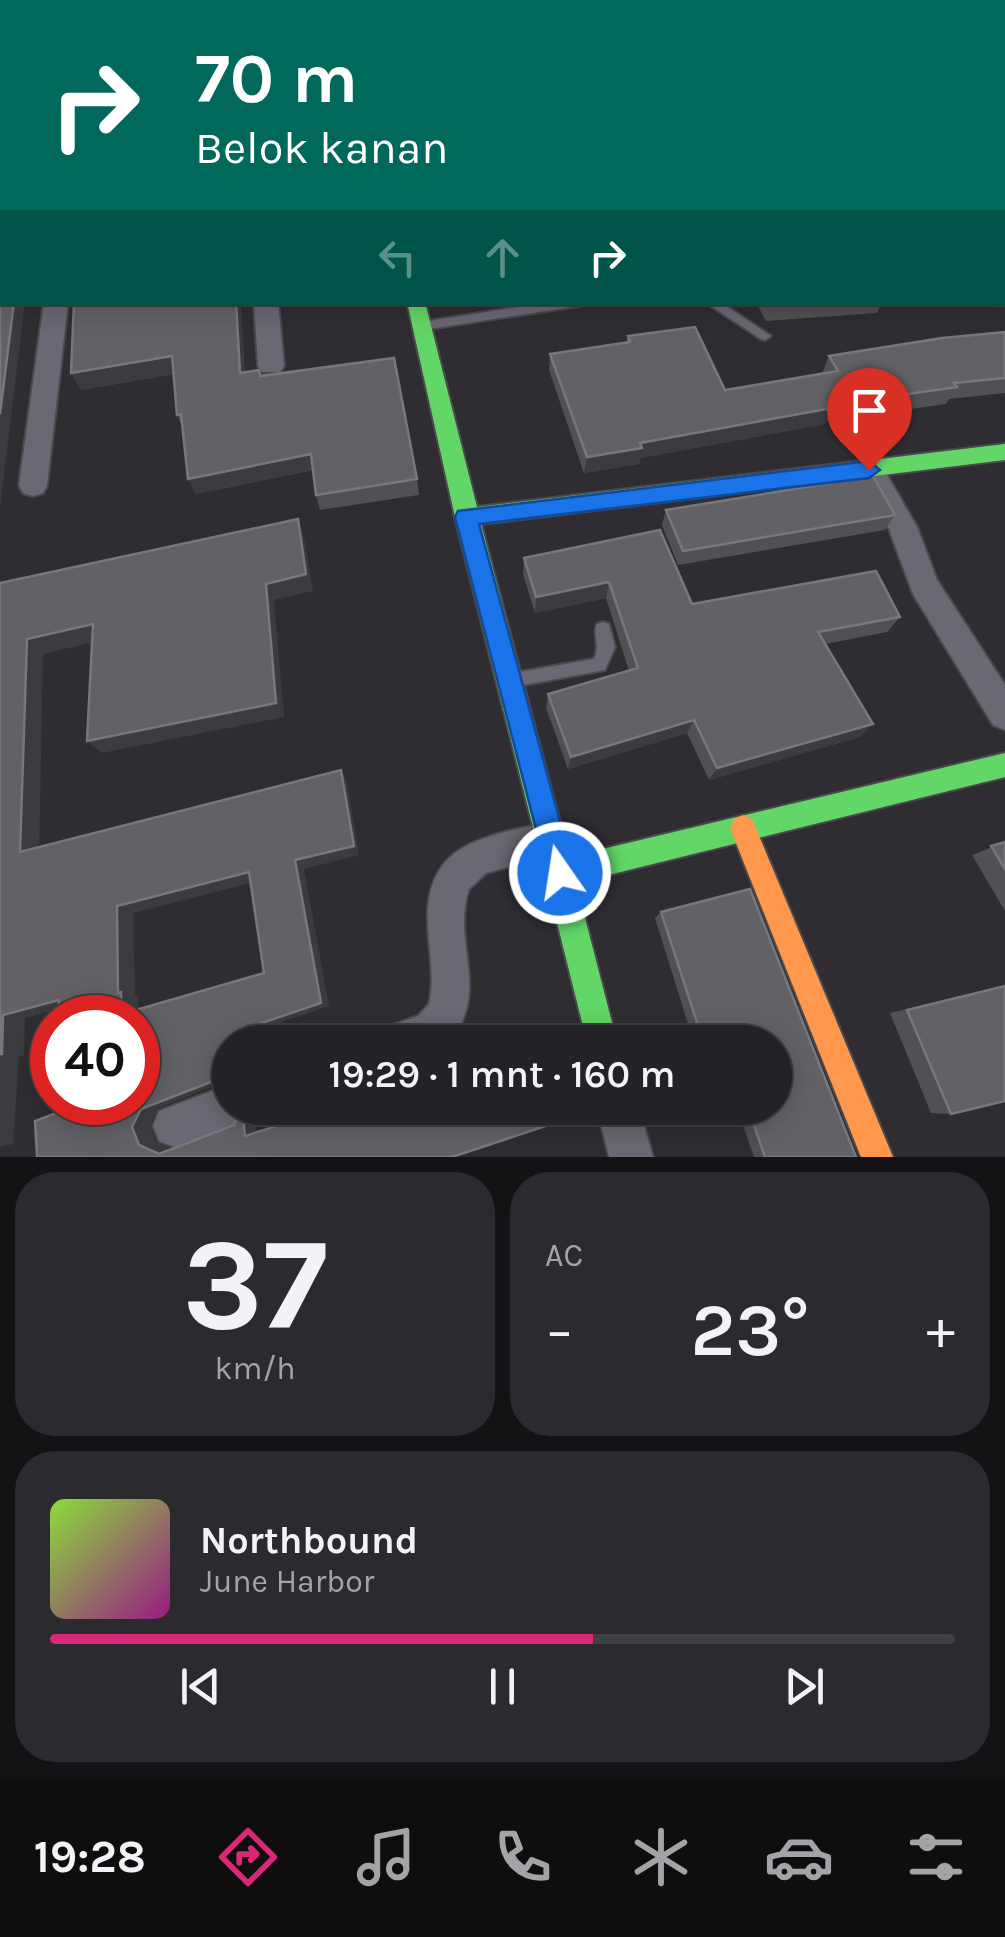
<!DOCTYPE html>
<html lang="id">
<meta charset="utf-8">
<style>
body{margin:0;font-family:Karla,sans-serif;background:#2b2a2e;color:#f1f3f6;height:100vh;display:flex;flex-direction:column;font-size:38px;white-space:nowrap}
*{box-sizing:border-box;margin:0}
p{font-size:32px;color:#a3a4a7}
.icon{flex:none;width:55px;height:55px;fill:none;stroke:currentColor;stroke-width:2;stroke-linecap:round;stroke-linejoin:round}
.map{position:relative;height:1157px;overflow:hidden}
.panel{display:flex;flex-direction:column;gap:15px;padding:15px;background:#131315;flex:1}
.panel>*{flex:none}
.guide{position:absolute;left:0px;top:0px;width:1005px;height:305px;box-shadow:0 5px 25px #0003,0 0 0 2px #403f43;background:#00695c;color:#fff;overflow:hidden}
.speed{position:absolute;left:30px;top:995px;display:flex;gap:20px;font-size:50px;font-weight:700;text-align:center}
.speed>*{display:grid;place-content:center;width:130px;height:130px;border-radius:50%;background:#232226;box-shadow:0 5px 25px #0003,0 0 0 2px #403f43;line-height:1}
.speed .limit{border:15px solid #d22;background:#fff;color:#111}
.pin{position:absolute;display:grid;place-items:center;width:85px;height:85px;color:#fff;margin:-102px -42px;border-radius:50% 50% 50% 0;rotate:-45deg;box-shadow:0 0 10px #0007}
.pin .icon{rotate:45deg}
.me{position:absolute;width:110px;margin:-55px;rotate:347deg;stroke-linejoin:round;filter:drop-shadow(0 0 8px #0008)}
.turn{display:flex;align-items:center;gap:35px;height:210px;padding:0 30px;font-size:45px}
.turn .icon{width:130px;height:130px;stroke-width:2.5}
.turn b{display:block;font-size:70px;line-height:85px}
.lanes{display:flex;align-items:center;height:95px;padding:0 30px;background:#0003;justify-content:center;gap:50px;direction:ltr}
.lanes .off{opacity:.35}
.big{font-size:75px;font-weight:600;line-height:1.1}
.panel .widget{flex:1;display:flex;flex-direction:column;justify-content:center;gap:15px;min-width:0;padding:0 35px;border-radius:40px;background:#2b2a2e}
.panel .dial{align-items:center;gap:0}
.dial b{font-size:130px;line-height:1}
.song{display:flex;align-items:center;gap:30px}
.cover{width:120px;height:120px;border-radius:15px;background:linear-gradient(135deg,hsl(90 70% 55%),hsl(310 70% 35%))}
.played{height:10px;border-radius:5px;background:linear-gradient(90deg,#db2777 60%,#403f43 60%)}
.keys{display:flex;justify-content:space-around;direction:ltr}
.heat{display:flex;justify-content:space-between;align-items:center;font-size:55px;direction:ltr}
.panel .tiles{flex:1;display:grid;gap:15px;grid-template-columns:1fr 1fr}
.widget:last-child{grid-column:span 2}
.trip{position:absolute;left:212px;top:1025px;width:580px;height:100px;border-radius:50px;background:#232226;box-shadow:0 5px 25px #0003,0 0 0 2px #403f43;font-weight:600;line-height:100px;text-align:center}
.menu{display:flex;height:160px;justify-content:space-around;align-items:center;background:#0e0e0f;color:#a3a4a7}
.menu .icon{width:70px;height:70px}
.menu .on{color:#db2777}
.menu b{font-size:45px;color:#f1f3f6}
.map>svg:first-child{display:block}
</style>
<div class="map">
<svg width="1005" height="1157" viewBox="0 0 1005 1157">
<rect width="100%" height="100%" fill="#2f2d32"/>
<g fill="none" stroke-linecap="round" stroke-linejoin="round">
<defs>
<g id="lane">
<path d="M916,0h10l1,2h-9z"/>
<path d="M1002,72l3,1v7l-3,-1z"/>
<path d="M550,302h35l-6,4 -157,24 -6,-4 6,-4z"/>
<path d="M705,302h15l51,34 -6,4 -4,-1z"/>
<path d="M603,622l6,2 6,23 -10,23 -92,17 -6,-2 -2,-5 2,-5 6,-2 81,-14c7,-16 -2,-24 3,-35z"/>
</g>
<g id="street">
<path d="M226,0h16l1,2h-16z"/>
<path d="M328,0h16l1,2h-16z"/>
<path d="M531,0h16l1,2h-16z"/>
<rect x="0" y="101" width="2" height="12"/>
<path d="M44,302h24l-21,183 -4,8 -10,3 -10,-3 -4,-8z"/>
<path d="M254,302h24l6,64 -4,6h-18l-4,-6z"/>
<path d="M869,458l10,3 38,66 20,53 68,105v45l-12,-5 -80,-131 -24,-65 -34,-60 4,-8z"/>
<path d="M553,821l13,5 5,13 -5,13 -80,21 -17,16c-18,55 22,99 -19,153h-72l6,-14 34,-12 11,-12c6,-25 0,-52 -1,-77 -5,-87 59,-90 125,-106z"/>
<path d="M230,1084v24h20l-5,12 -71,27 -15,-6 -6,-15 6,-15z"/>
<path d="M597,1108h42l14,49h-44z"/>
</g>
<path id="fast" d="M407,302h18l52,205 528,-63v16l-524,64 88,333 436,-104v24l-429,106 41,159h-30l-132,-525z"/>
<path id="slow" d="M743,815l9,4 141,338h-32l-131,-329 4,-9z"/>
</defs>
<!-- lane casing -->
<use href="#lane" stroke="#4a494d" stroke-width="4"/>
<!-- street casing -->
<use href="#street" stroke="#4a494d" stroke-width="4"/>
<!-- fast casing -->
<use href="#fast" stroke="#4a494d" stroke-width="4"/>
<!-- slow casing -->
<use href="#slow" stroke="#4a494d" stroke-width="4"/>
<!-- lane -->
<use href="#lane" fill="#6c6873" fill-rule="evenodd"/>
<!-- street -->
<use href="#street" fill="#6c6873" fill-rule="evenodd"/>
<!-- fast -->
<use href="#fast" fill="#63d668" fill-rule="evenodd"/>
<!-- slow -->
<use href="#slow" fill="#ff974d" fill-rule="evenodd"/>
</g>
<!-- wall -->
<g fill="#515054">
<path d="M0,0h221l1,2h-220v96l-2,-4z"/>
<path d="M552,0h126l-27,2h-98z"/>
<path d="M851,0h60l3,2h-61z"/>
<path d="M1002,90l3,3v95h-3z"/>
<path d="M1005,236v44l-3,-4v-39z"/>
<path d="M756,302h126l-5,11 -111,8z"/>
<path d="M1005,332v61l-56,6 -3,5 -120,17 -1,3 -185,34 -1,6 -55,9 -35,-103 1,-16 76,-11 2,-7 97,54 97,-16 7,-18z"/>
<path d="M245,372l16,3 156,104 2,16 -99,15 -4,-15 -3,-25 -117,24 -8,-15 -5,-51 -6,-13 -3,-41 -93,16 -10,-17z"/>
<path d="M666,510l229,5 -10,15 -207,35 -16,-40z"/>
<path d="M524,558l168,46 208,13 -13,15 -62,12 35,93 -151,43 -22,-47 -119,36 -22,-61 2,-14 81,-23 -23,-73 -71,15 -12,-39z"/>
<path d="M1005,842v69l-33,-56z"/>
<path d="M750,889l106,268h-102l-17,-49h38v-66h-59l-3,-8 -20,6 -38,-122 6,-6z"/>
<path d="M1005,985v116l-54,13 -20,-1 -41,-100z"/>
</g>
<!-- shaded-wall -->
<g fill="#3c3b3f">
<path d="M398,0h14l1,2h-21z"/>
<path d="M14,302h11l-25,206v-94z"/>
<path d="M236,302h5l5,88 -6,-17z"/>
<path d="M172,356l8,17 -99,17 -10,-17z"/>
<path d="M832,408l-7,16 -185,34 -1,6 -55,9 3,-16 53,-14z"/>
<path d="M311,454l5,15 -120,25 -8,-15z"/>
<path d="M298,519l6,18 9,54 -39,9 10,117 -182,36 -15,-12 179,-157z"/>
<path d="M609,582l-3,16 -71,15 1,-16z"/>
<path d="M93,624l14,15 -64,15 -4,207 -19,-9 7,-213z"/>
<path d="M694,720l-7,13 -119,36 3,-12z"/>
<path d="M873,724l-13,13 -151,43 8,-12z"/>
<path d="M341,770l6,12 12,73 -55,14 25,137 -82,28 1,8h-12l-1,-10 86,-29 -26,-143z"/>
<path d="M249,872l10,9 -126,32 2,83h3l1,21 -17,-3 -4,-21 -1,-87z"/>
<path d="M59,1000l19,4 -53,14 -1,37 -5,2 -6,87 -13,3v-93l3,-39z"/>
<path d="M216,1080h13l-71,28 -8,17 6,17 19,8 -16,4 -20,-9 -7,-18 9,-18z"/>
<path d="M242,1108h12l3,25 -12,3z"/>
</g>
<!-- building -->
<g fill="#626166" stroke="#79777c" stroke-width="2.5" fill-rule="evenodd">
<path d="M0,0h60v2h-58v83l-2,1z"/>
<rect x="104" y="0" width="114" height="2"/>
<path d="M374,0h24l-6,2h-17z"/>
<path d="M564,0h43l2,2h-44z"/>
<path d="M876,0h35l3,2h-35z"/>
<path d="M1002,90l3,3v40l-3,-2z"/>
<path d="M1005,142v26l-3,1v-26z"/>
<path d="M0,147h2v155h12l-14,112z"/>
<path d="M1005,236v19l-3,-3v-15z"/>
<path d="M74,302h162l4,71 19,-3 1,6 134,-18 23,121 -101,16 -5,-41 -123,25 -7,-65 -4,1 -5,-59 -101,17z"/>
<path d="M695,327l30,63 113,-19 -9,-15 113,-18 63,-6v46l-51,5 3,4 -126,18 1,3 -192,35 2,5 -55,9 -37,-103 80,-12 -2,-6z"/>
<path d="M873,476l22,39 -212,36 -17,-41z"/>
<path d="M298,519l8,55 -40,10 10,119 -189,38 6,-117 -66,15 -7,213 321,-82 13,76 -59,14 26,143 -86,29 1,10h-6v64l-9,-1v-21l-5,-4 -75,29 -9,18 7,18 20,9 75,-29 8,-17h-5h5l3,28 89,-28h246l2,6 -130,43h-415l-2,-36 24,-9v-10h79v-84h-79v-18l-56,15 -1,39h-2v-471zM249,872l15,101 -142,41 -1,-22 -3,1 -1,-87z"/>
<path d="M660,530l32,74 184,-33 24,46 -82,15 55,92 -156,44 -23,-48 -123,37 -23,-63 90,-26 -29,-86 -73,15 -12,-39z"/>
<path d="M1005,842v27l-14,-23z"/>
<path d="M750,889l106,268h-91l-17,-49h27v-66h-49l-3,-10 -21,6 -41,-126z"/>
<path d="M1005,986v115l-54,13 -44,-104z"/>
<path d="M561,1035l2,7h-25z"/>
</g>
<!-- route -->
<path fill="#1a73e8" stroke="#114b97" stroke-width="2.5" d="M869,461l11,9 -11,8 -390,46 95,349 -4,10 -10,4 -10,-4 -95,-366 3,-6z"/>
</svg>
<div class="speed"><div class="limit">40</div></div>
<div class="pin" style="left:869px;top:470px;background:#d93025"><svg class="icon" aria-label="arrive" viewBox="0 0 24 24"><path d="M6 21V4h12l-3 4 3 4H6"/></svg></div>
<svg class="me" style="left:560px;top:873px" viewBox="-20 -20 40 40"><circle r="17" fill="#1a73e8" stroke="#fff" stroke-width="3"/><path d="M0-11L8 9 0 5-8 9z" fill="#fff"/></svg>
<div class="trip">19:29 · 1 mnt · 160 m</div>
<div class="guide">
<div class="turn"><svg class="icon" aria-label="right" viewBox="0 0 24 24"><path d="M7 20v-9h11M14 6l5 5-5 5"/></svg><div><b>70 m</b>Belok kanan</div></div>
<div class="lanes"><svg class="icon off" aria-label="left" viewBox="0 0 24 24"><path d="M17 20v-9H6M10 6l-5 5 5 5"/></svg><svg class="icon off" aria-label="ahead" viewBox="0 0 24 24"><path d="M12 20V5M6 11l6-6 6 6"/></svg><svg class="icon" aria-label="right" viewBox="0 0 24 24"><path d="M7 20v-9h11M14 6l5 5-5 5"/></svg></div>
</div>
</div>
<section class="panel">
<div class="tiles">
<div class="widget dial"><b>37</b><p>km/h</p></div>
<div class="widget"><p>AC</p>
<div class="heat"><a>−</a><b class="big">23°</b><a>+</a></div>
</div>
<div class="widget">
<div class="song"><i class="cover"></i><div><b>Northbound</b><p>June Harbor</p></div></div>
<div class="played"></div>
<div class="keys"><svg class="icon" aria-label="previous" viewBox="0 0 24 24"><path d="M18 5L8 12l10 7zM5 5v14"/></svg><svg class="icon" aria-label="pause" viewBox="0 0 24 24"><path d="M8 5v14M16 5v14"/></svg><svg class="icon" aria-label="next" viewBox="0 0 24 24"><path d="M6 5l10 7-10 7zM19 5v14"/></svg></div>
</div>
</div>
</section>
<nav class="menu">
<b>19:28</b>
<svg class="icon on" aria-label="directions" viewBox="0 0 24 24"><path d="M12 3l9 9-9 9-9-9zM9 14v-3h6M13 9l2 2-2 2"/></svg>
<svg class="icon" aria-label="music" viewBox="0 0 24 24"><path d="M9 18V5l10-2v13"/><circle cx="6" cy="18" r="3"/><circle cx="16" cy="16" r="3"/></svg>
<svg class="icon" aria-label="phone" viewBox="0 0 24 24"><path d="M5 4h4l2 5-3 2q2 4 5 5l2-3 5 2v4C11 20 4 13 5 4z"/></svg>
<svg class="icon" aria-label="climate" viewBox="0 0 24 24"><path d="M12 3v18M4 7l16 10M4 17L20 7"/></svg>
<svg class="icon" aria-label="car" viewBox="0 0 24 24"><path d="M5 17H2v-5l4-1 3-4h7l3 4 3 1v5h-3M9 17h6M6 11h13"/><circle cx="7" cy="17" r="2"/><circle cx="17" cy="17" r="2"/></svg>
<svg class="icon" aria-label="filters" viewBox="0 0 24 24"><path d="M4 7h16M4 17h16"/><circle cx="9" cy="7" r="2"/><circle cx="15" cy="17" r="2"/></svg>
</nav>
